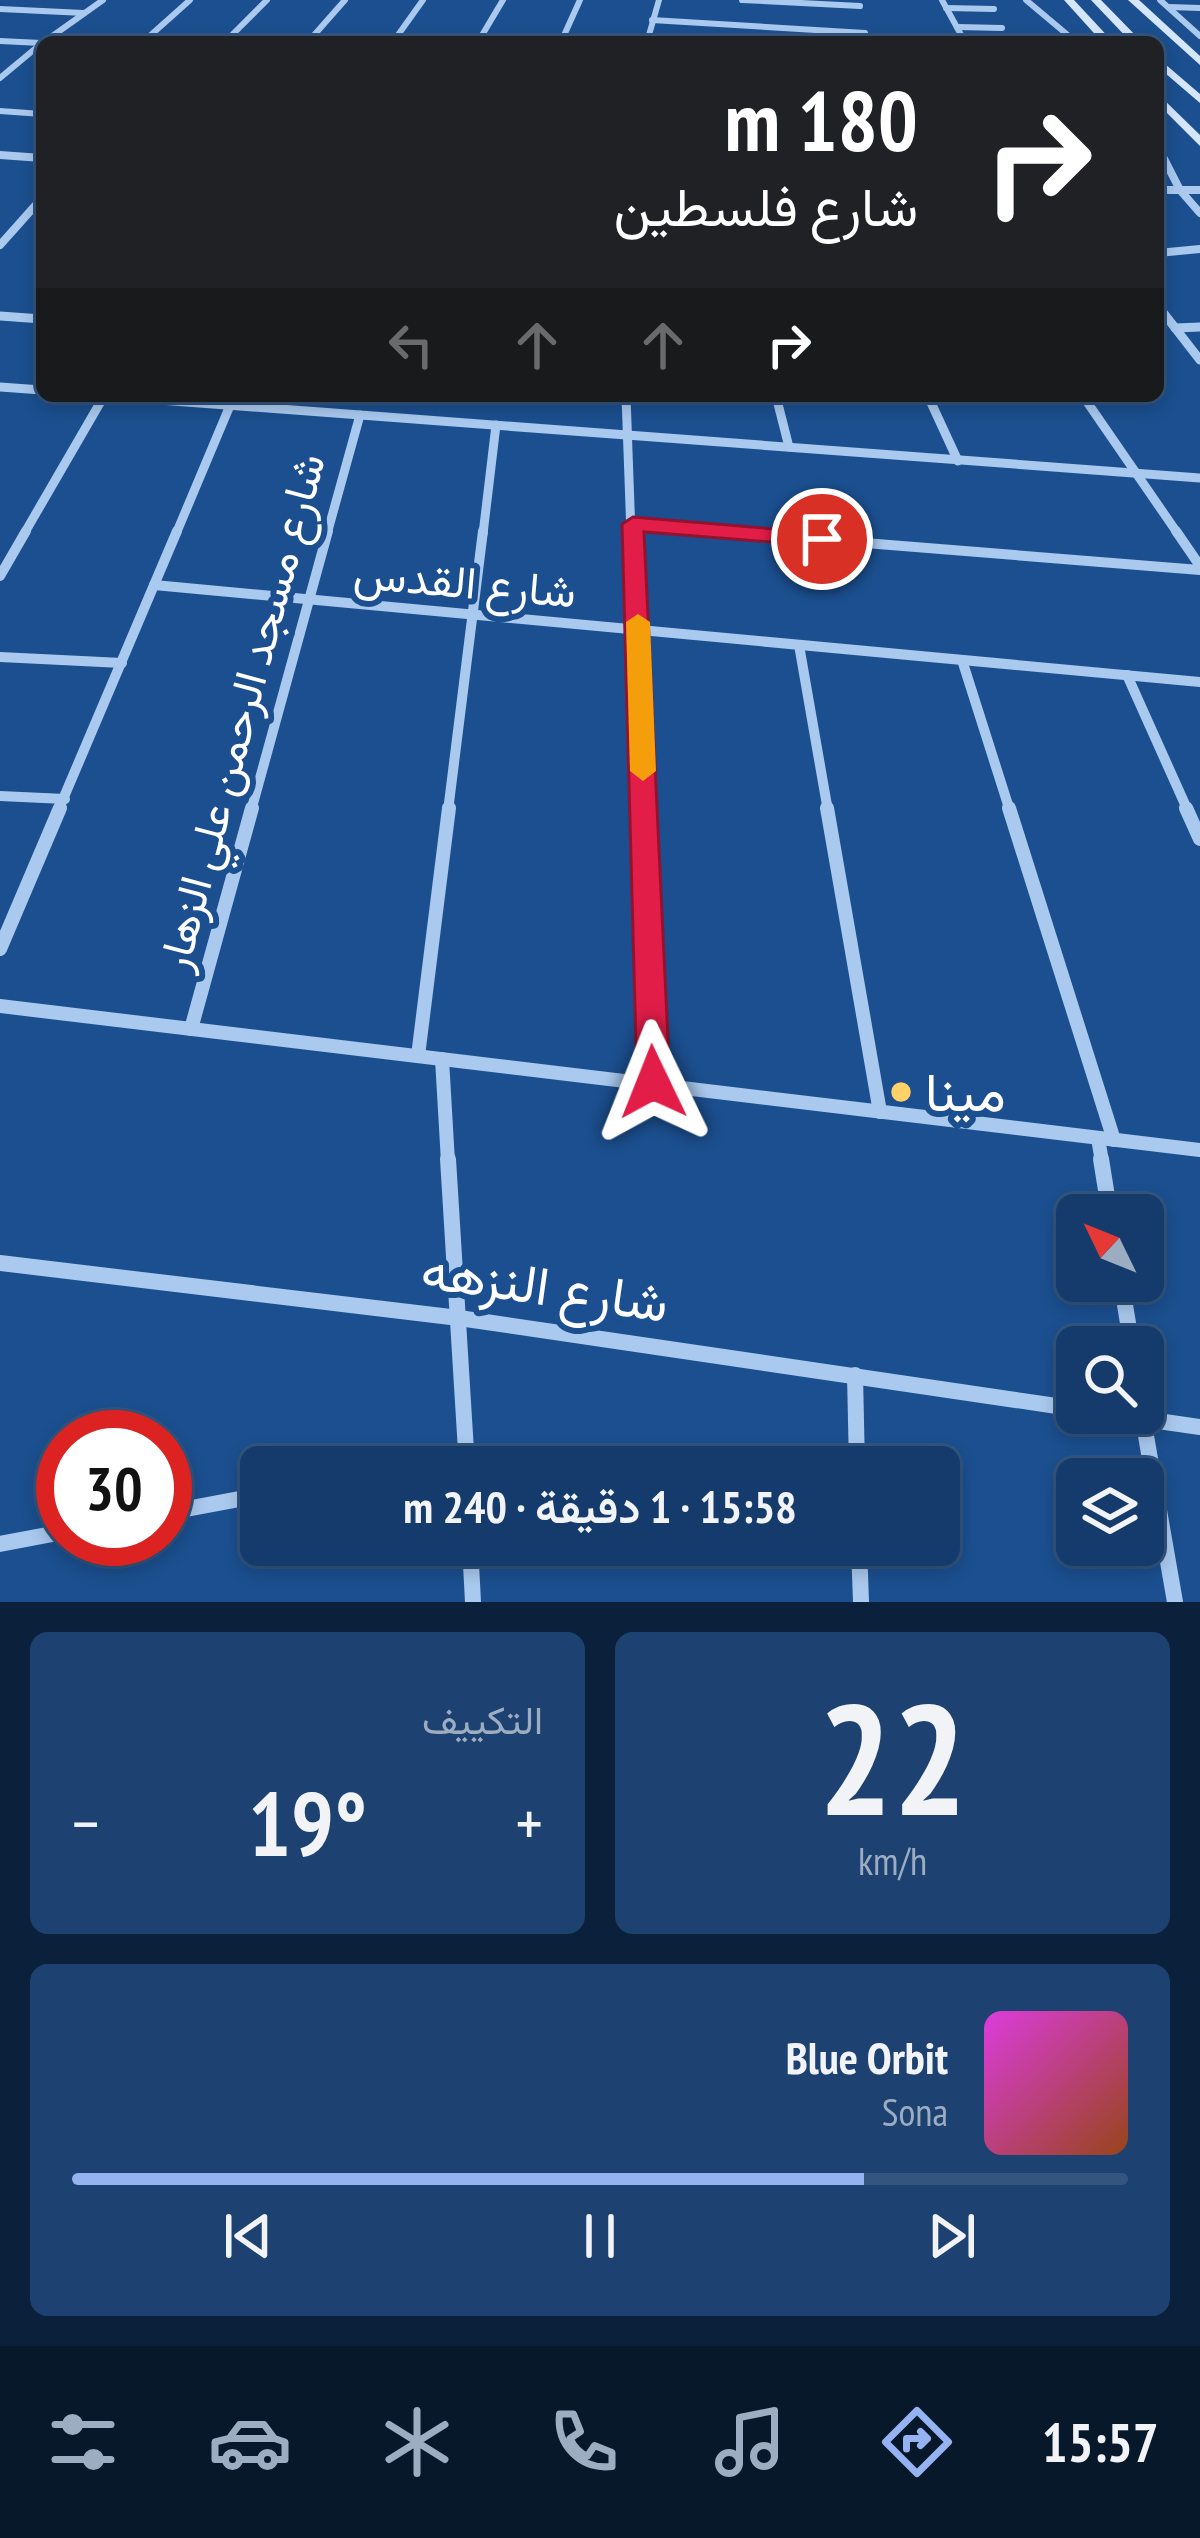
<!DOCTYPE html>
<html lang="ar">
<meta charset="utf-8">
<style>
body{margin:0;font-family:"PT Sans Narrow",Vazirmatn,sans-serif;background:#1d4271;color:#f1f3f6;direction:rtl;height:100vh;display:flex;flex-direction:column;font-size:45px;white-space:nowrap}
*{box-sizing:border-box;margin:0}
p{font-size:39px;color:#9dadc1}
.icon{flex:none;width:66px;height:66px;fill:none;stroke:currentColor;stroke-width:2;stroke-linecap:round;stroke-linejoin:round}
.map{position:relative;height:1602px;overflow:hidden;direction:ltr}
.side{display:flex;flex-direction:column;gap:30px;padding:30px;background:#0b203b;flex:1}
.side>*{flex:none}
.banner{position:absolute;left:36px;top:36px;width:1128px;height:366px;border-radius:18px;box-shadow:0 6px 18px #0003,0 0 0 3px #33557e;direction:rtl;background:#202124;color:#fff;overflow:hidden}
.needle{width:78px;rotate:313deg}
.buttons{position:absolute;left:1056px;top:1194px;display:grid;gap:24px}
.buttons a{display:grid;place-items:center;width:108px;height:108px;border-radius:18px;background:#143b6b;box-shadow:0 6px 18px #0003,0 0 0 3px #33557e;font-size:60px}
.speed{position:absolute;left:36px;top:1410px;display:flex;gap:24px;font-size:60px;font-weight:700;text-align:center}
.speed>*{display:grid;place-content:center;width:156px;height:156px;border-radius:50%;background:#143b6b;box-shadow:0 6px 18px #0003,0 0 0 3px #33557e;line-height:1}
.speed .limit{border:18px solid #d22;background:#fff;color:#111}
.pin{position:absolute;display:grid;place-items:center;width:102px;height:102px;color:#fff;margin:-51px;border:6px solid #fff;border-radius:50%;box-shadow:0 3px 12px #0007}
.me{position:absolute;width:132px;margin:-66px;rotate:358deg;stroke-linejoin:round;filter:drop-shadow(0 0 9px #0008)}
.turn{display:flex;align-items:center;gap:42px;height:252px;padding:0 48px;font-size:54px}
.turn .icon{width:156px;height:156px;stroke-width:2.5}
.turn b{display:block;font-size:84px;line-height:102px}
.lanes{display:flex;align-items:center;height:114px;padding:0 48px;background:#0003;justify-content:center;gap:60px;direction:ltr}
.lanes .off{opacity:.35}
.big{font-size:90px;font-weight:600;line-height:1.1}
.side .card{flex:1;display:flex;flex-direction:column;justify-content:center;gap:18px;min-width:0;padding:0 42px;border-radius:18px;background:#1d4271}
.side .dial{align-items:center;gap:0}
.dial b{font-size:156px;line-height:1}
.song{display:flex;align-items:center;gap:36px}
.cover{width:144px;height:144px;border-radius:18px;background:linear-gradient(135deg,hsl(300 70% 55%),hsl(20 70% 35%))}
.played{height:12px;border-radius:6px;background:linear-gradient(90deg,#95b2f1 75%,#33557e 75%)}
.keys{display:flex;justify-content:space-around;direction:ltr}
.heat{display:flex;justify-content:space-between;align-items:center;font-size:66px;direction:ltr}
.side .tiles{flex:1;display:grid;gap:30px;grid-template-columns:1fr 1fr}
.card:last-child{grid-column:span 2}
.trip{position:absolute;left:240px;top:1446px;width:720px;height:120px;border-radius:18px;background:#143b6b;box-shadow:0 6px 18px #0003,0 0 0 3px #33557e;font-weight:600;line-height:120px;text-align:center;direction:rtl}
.dock{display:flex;height:192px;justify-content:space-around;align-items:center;background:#08182b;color:#9dadc1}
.dock .icon{width:84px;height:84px}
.dock .current{color:#95b2f1}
.dock b{font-size:54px;color:#f1f3f6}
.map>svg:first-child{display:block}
</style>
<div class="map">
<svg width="1200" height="1602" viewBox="0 0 1200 1602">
<rect width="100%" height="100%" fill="#1b4f8f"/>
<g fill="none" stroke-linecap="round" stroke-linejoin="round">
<!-- street-far5 -->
<g stroke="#a9c9ee" stroke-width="6">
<path d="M742,0l118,6"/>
<path d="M942,0l23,42"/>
<path d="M1026,0l50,42"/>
<path d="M1160,0l40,36"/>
<path d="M1169,7l31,1"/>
<path d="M946,8l48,1"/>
<path d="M0,9l84,4"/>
<path d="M652,20l213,13"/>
<path d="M957,27l45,1"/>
<path d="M0,41l41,2"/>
<path d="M44,42l59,-42"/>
<path d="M143,42l47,-42"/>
<path d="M225,42l42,-42"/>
<path d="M308,42l37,-42"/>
<path d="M393,42l30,-42"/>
<path d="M478,42l25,-42"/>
<path d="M561,42l19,-42"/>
<path d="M647,42l12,-42"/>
<path d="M0,78l42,-35"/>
<path d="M0,111l42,3"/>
</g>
<!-- street-far4 -->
<g stroke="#a9c9ee" stroke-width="8">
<path d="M1158,147l22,43 20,23"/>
<path d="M0,155l42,3"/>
<path d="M1158,190h42"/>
<path d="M0,245l42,-47"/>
<path d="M1158,253l42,-4"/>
<path d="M1158,306l6,8"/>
</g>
<!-- street-far3 -->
<g stroke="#a9c9ee" stroke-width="9">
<path d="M1162,311l38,49"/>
<path d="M0,316l42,3"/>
<path d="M1175,328l25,-1"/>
<path d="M0,387l42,3"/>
<path d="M106,396l1094,82"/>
<path d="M626,396l5,138"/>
<path d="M776,396l13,51"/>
<path d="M928,396l30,65"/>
<path d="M1083,396l95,138"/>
<path d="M633,524l120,10"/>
<path d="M24,534l80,-138"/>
<path d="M176,534l58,-138"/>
<path d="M327,534l33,-119"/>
<path d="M483,534l13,-109"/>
</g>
<!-- street-far2 -->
<g stroke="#a9c9ee" stroke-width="10">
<path d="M631,531l11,280"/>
<path d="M716,531l484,39"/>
<path d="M1176,531l24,35"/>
<path d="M0,576l26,-45"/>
<path d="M154,585l1046,97"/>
<path d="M799,645l29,166"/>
<path d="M0,657l122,6"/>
<path d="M962,660l48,151"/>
<path d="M1127,675l61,136"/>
<path d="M0,796l65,3"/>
<path d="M58,811l119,-280"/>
<path d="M251,811l77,-280"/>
<path d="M448,811l35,-280"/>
</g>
<!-- street-far1 -->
<g stroke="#a9c9ee" stroke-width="14">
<path d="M642,808l11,274"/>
<path d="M827,808l53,304"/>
<path d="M1009,808l105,332"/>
<path d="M1186,808l14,31"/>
<path d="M0,949l60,-141"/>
<path d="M0,1006l1200,144"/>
<path d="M191,1029l61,-221"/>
<path d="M418,1056l31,-248"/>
<path d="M442,1059l6,103"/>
<path d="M1098,1138l4,24"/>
</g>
<!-- street -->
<g stroke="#a9c9ee" stroke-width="16">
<path d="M448,1159l19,308"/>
<path d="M1101,1159l9,56"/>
<path d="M0,1263l459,55 618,91"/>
<path d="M1121,1281l11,66"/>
<path d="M855,1375l2,92"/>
<path d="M1103,1413l97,14"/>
<path d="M1142,1413l33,189"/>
<path d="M411,1467l55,-10"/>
<path d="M165,1513l96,-18"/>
<path d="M0,1544l63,-12"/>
<path d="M470,1545l3,57"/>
<path d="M859,1545l2,57"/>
</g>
<!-- secondary -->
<g fill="#d6e6fa" fill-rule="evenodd">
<path d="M1064,0h10l39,42h-11z"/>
<path d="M1091,0h10l41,42h-11z"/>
<path d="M1128,0h11l61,56v9z"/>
<path d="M1158,58l42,36v9l-42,-36z"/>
<path d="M1158,94l42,41v11l-42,-42z"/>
</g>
</g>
<!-- route -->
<path fill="#e11d48" stroke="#92132f" stroke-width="3" d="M633,517l189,16 11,6 -11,7 -178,-14 26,550 -5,11 -12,5 -12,-5 -4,-11 -15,-558z"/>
<!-- slow -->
<path fill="#f59e0b" d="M638,614l12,8 6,149 -13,10 -13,-10 -4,-149z"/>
<!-- markers -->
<circle fill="#ffd166" stroke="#1b4f8f" stroke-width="4.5" cx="901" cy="1092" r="12"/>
<g text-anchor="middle" stroke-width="12" stroke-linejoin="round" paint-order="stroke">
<!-- street labels -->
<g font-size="45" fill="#fff" stroke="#1b4f8f">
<text transform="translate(465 582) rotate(5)" y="16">شارع القدس</text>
<text transform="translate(241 712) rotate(-75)" y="16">شارع مسجد الرحمن علي الزهار</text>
</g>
<!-- near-poi labels -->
<g font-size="54" fill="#fff" stroke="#1b4f8f" text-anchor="start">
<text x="925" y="1111">مينا</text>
</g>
<!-- near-street labels -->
<g font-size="54" fill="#fff" stroke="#1b4f8f">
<text transform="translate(545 1286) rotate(8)" y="19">شارع النزهه</text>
</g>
</g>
</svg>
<div class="buttons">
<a><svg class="needle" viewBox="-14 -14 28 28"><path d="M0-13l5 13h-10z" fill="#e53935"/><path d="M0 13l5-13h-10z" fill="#9dadc1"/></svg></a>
<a><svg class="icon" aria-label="search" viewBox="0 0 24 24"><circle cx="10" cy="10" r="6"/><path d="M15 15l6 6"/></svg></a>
<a><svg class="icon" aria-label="layers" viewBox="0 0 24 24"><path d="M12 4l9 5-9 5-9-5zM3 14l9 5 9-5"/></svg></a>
</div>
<div class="speed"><div class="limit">30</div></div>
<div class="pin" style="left:822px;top:539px;background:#d93025"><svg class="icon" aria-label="arrive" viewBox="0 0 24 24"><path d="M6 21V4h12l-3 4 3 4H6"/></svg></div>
<svg class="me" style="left:653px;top:1082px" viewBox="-20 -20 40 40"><path d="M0-17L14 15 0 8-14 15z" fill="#e11d48" stroke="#fff" stroke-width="4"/></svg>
<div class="trip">15:58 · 1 دقيقة · 240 m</div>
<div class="banner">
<div class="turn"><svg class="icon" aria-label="right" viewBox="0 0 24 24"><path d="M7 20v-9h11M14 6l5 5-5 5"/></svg><div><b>180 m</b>شارع فلسطين</div></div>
<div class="lanes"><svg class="icon off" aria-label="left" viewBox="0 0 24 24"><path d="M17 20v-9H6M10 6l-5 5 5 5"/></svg><svg class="icon off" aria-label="ahead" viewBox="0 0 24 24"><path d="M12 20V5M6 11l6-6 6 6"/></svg><svg class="icon off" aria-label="ahead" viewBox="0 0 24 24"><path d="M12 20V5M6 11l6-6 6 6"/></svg><svg class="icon" aria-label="right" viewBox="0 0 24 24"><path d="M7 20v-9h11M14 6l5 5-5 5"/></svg></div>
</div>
</div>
<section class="side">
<div class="tiles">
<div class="card dial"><b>22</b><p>km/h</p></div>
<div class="card"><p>التكييف</p>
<div class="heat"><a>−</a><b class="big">19°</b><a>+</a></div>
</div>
<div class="card">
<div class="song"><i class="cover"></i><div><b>Blue Orbit</b><p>Sona</p></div></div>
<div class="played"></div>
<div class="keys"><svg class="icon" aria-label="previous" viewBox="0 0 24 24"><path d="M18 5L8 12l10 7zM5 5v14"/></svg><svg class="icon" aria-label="pause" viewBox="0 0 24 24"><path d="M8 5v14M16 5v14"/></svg><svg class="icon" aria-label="next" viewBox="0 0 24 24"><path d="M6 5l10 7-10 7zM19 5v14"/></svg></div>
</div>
</div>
</section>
<nav class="dock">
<b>15:57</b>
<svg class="icon current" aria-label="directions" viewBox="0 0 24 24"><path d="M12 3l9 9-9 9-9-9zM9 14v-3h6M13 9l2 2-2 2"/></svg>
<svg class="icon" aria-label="music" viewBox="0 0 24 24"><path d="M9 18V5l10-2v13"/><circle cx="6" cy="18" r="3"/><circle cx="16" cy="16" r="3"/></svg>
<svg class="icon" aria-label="phone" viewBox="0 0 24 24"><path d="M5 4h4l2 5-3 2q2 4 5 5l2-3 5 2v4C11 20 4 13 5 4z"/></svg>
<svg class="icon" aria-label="climate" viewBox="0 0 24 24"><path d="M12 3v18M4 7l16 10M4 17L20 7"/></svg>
<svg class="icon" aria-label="car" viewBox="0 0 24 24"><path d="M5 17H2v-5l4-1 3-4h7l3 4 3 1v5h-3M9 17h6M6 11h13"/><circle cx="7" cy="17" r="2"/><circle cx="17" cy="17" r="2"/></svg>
<svg class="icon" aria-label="filters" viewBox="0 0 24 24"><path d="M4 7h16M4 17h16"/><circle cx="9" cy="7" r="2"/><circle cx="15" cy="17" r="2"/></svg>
</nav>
